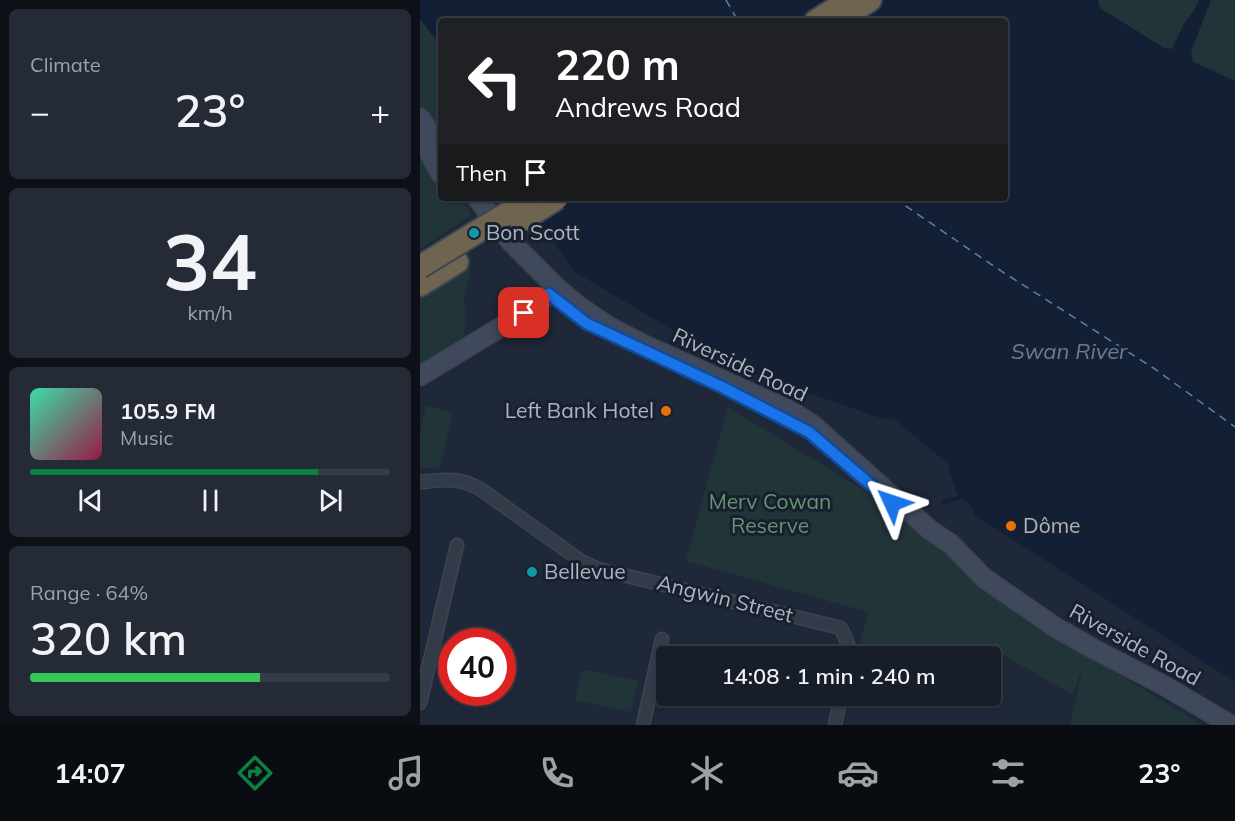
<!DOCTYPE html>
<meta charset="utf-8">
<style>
body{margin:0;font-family:Mulish,sans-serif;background:#242b36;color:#f1f3f6;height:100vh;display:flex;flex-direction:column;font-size:22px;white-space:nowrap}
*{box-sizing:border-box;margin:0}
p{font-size:20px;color:#9ea2a8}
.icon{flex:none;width:33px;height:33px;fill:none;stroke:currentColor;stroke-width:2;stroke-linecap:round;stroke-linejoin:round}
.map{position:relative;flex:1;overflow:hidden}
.details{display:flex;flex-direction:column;gap:9px;padding:9px;background:#0d1017;width:420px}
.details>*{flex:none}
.top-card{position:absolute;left:18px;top:18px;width:570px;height:183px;border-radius:6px;box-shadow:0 2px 4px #0004,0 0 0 2px #363c47;background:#202124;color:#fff;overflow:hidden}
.speed{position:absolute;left:18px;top:628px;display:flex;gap:12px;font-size:30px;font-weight:700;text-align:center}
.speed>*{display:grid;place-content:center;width:78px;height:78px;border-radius:50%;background:#171e2a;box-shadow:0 2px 4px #0004,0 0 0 2px #363c47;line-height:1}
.speed .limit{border:9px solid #d22;background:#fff;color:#111}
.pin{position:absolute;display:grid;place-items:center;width:51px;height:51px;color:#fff;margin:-26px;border-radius:12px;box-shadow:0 3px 9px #0006}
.me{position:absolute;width:66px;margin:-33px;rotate:312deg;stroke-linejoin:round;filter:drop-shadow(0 0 4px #0008)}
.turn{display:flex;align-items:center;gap:21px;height:126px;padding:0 18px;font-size:27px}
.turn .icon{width:78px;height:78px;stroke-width:2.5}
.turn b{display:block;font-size:42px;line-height:51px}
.then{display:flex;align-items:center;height:57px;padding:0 18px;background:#0003;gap:12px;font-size:22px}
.big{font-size:45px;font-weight:600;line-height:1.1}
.details .tile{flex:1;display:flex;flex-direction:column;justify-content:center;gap:9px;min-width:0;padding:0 21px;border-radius:9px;background:#242b36}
.details .dial{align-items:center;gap:0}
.dial b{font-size:78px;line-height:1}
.song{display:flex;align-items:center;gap:18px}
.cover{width:72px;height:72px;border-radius:9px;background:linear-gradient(135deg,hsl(160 70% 55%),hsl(340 70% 35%))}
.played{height:6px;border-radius:3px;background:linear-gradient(90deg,#0b8043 80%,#363c47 80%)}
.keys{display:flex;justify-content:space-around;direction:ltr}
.heat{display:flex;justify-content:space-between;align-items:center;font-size:33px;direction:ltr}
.charge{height:9px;border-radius:4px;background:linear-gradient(90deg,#34c759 64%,#363c47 0)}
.trip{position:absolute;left:236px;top:646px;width:345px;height:60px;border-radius:6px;background:#171e2a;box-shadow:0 2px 4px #0004,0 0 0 2px #363c47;font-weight:600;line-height:60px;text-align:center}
.dock{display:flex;height:96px;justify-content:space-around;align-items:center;background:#090c11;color:#9ea2a8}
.dock .icon{width:42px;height:42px}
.dock .current{color:#0b8043}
.dock b{font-size:27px;color:#f1f3f6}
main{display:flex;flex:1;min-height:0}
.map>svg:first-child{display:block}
</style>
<main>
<section class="details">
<div class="tile"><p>Climate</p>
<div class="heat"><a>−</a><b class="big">23°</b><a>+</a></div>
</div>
<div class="tile dial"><b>34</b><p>km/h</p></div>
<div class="tile">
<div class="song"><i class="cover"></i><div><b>105.9 FM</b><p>Music</p></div></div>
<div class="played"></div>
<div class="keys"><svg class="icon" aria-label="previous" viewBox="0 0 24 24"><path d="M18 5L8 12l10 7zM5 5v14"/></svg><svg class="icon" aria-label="pause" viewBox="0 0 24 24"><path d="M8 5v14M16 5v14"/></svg><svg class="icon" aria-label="next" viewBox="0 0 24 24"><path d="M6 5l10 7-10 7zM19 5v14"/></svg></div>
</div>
<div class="tile"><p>Range · 64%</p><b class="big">320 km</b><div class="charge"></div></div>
</section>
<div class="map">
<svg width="815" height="725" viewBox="0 0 815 725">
<rect width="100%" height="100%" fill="#1f2838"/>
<!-- green -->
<g fill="#213539">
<path d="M678,0h101l-5,10 -9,12 -13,27 -8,-1 -64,-40z"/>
<path d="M791,0h24v81l-42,-19 -2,-11z"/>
<path d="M0,19l21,27v93l-21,-32z"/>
<path d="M0,148l21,39v11c14,0 25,3 30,17l-51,34z"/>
<path d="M48,264l2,8 -6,26 2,23 -4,20 -42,27v-70z"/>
<path d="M6,406l27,6 -13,55 -20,2v-35z"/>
<path d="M308,407l171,105 187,142 116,71h-132l13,-60 -10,30 -75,-43 -8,15v-10h-133l11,-45 -182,-51z"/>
<path d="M166,670l52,11 -7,31 -56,-12 6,-28z"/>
</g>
<!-- water -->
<path fill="#131f35" d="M0,0h678l2,8 64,40 8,1 13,-27 9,-11 5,-11h12l-20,51 2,11 42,19v601l-259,-166 -7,-12 -12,-10 -10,-31 -52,-43 -18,-3 -140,-49 -162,-96 -53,-74h483v-177h-564v25l-21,-27z"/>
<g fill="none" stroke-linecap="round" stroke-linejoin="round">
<!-- stream -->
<path stroke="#131f35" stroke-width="4" d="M523,502l18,-5"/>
<!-- ferry -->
<g stroke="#637da6" stroke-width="1.5" stroke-dasharray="8 6" stroke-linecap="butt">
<path d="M306,0l12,21"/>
<path d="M474,198l101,69 160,102 80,58"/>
</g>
<defs>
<g id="street">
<path d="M0,482c25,-2 41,-6 63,9l98,70 17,8 243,59 9,21 -1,8"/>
<path d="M0,703l37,-158"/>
<path d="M223,725l19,-86"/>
<path d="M415,725l6,-29"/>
</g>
<g id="secondary">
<path d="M0,118l17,26"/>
<path d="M0,136l21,38"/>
<path d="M57,198l34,44 46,46 23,19 28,19 39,20 142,64 24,15 117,105 21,14 33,34 71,49 37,21 71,37 68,40"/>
<path d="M0,376l104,-63 33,-25"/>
</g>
<g id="highway">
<path d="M396,21l32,-20"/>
<path d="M417,21l33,-21"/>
<path d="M0,285l37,-23"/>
</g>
</defs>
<!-- street casing -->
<use href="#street" stroke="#3c4452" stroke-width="15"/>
<!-- secondary casing -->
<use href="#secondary" stroke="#3c4452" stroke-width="21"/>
<!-- highway casing -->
<use href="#highway" stroke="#3d4553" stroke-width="26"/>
<!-- street -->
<use href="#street" stroke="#323b48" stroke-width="12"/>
<!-- secondary -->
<use href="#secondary" stroke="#40495b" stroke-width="18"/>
<!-- highway -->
<use href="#highway" stroke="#6f644f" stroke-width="22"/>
<defs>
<g id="highway-bridge">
<path d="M101,221l36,-23"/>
<path d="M0,267l112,-69"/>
</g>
</defs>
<!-- highway-bridge casing -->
<use href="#highway-bridge" stroke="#3d4553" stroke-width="26" stroke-linecap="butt"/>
<!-- highway-bridge -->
<use href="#highway-bridge" stroke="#6f644f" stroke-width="22"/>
</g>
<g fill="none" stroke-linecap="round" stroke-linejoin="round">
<defs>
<path id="route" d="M104,313l25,-19 37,29 136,64 87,45 83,71"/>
</defs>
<!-- route casing -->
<use href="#route" stroke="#114b97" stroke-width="15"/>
<!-- route -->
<use href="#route" stroke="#1a73e8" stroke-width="10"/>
</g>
<!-- markers -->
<g fill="#0f9aa8" stroke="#18202d" stroke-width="2">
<circle cx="54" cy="233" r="6"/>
<circle cx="112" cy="572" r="6"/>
</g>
<g fill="#e8710a" stroke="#18202d" stroke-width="2">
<circle cx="246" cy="411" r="6"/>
<circle cx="591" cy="526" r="6"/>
</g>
<g text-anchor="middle" stroke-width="6" stroke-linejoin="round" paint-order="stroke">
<!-- poi labels -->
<g font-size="21" fill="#adb5c5" stroke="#18202d" text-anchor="start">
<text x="66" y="240">Bon Scott</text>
<text x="234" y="418" text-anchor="end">Left Bank Hotel</text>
<text x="603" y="533">Dôme</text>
<text x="124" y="579">Bellevue</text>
</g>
<!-- street labels -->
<g font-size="21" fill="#adb5c5" stroke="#18202d">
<text transform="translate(320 365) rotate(25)" y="7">Riverside Road</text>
<text transform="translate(305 599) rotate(14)" y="7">Angwin Street</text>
<text transform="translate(715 645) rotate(29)" y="7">Riverside Road</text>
</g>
<!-- park labels -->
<g font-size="21" fill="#639671" stroke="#18202d">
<text x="350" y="509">Merv Cowan<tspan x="350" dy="24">Reserve</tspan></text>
</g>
<!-- water labels -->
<g font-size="22" font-style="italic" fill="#637da6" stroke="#18202d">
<text x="649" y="359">Swan River</text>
</g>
</g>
</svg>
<div class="speed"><div class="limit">40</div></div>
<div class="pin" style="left:104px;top:313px;background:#d93025"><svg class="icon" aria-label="arrive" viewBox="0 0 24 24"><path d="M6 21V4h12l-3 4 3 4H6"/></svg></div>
<svg class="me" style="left:472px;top:503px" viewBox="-20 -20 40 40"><path d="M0-17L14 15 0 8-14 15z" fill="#1a73e8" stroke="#fff" stroke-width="4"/></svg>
<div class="trip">14:08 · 1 min · 240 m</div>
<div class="top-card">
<div class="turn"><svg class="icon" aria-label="left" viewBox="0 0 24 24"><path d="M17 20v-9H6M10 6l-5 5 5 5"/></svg><div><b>220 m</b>Andrews Road</div></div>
<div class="then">Then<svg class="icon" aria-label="arrive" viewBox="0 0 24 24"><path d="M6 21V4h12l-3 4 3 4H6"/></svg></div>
</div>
</div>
</main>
<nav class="dock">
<b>14:07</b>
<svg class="icon current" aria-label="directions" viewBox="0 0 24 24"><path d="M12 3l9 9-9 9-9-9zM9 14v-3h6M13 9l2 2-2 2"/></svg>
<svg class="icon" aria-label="music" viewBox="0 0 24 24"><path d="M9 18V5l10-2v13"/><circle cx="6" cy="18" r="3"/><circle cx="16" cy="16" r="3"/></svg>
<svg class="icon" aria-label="phone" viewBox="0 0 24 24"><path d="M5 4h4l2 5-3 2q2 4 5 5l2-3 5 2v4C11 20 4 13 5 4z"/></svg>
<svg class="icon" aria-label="climate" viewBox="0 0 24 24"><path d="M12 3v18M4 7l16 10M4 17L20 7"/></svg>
<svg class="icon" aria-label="car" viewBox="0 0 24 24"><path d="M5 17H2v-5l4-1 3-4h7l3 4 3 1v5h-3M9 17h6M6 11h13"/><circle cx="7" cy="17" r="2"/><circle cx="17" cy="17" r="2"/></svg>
<svg class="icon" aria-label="filters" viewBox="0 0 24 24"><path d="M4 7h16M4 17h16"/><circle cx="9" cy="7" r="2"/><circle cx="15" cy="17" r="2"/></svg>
<b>23°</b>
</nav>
